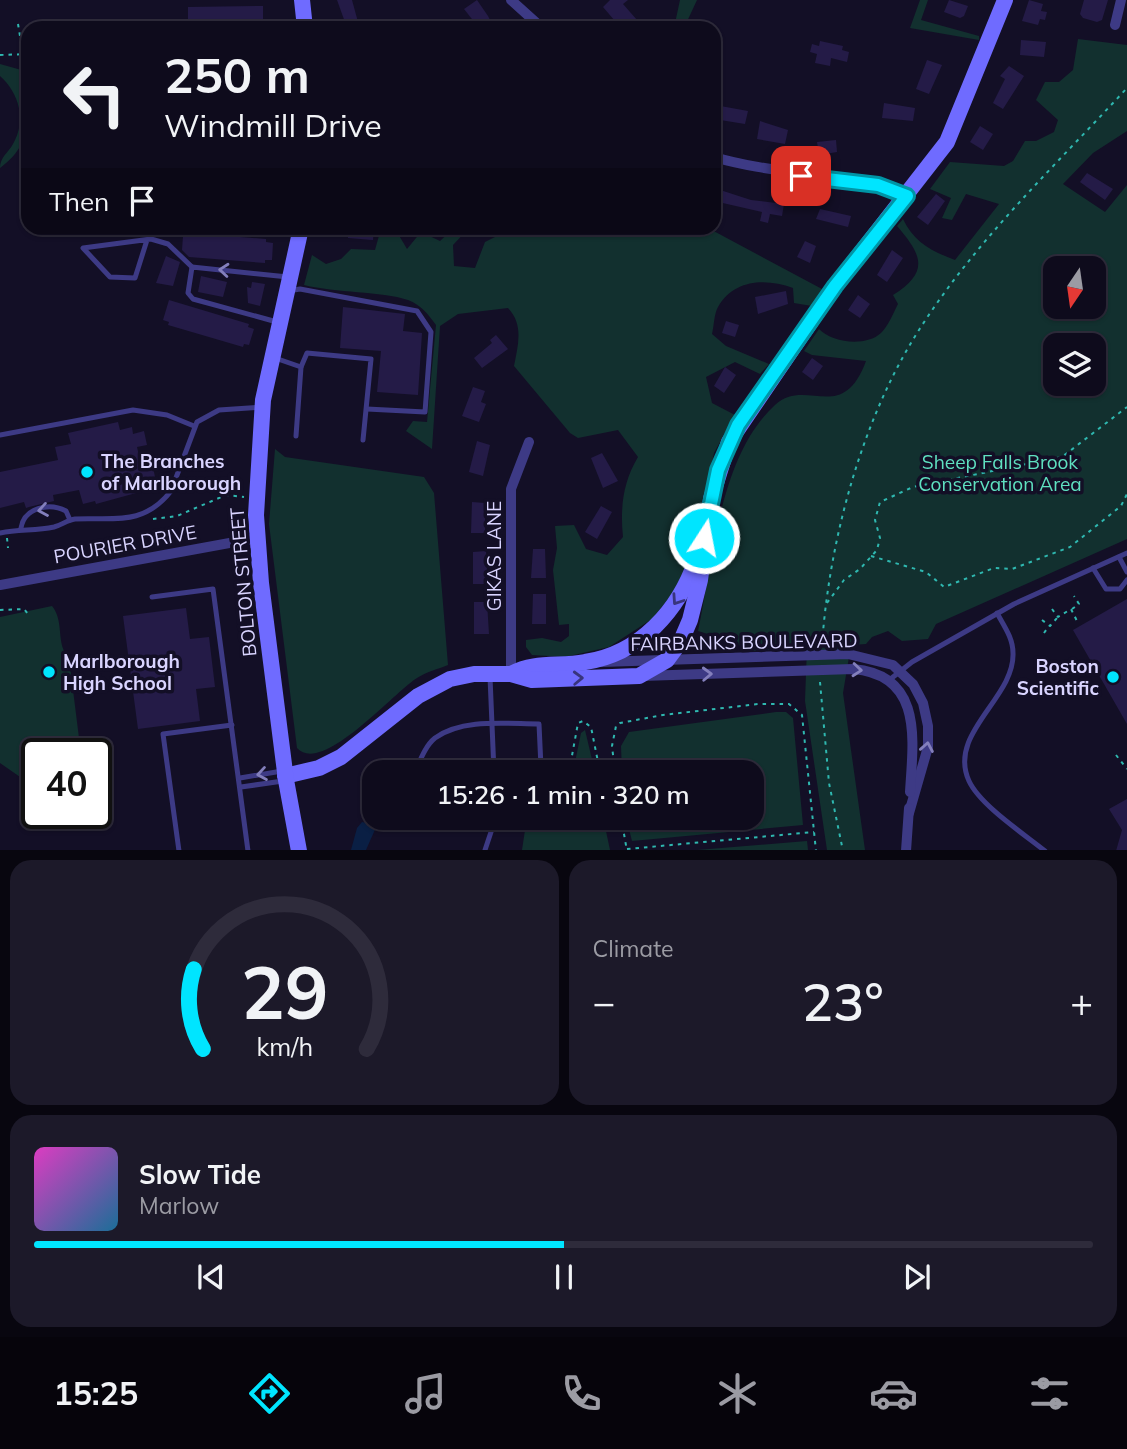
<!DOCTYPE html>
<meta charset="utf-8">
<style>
body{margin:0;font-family:Mulish,sans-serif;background:#1c1929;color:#f1f3f6;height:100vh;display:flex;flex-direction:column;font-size:26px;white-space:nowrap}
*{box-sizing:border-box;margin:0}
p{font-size:23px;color:#9b9ba3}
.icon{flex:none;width:38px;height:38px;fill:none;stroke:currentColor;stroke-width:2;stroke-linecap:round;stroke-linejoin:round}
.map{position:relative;height:850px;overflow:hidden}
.panel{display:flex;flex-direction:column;gap:10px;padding:10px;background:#08060f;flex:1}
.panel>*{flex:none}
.hud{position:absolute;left:21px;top:21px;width:700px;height:214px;border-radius:21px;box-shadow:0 2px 5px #0004,0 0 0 2px #2e2b3b;background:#0e0b1c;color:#f1f3f6;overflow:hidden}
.needle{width:46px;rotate:193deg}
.tools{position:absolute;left:1043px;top:256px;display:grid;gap:14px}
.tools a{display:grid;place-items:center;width:63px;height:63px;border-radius:14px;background:#0e0b1c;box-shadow:0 2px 5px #0004,0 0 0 2px #2e2b3b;font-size:35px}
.speed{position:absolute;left:21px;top:738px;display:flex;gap:14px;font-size:35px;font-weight:700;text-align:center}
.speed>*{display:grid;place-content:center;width:91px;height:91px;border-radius:50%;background:#0e0b1c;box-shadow:0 2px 5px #0004,0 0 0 2px #2e2b3b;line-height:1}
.speed .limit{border:4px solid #111;border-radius:10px;background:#fff;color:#111}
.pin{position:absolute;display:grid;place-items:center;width:60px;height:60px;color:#fff;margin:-30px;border-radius:14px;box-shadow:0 4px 10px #0006}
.me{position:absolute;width:77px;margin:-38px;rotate:11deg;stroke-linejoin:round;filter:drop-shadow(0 0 5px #0008)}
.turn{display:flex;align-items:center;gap:24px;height:147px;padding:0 28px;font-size:32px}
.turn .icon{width:91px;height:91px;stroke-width:2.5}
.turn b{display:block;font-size:49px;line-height:60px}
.then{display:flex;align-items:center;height:66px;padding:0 28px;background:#0003;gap:14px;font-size:26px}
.big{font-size:52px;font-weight:600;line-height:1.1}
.panel .card{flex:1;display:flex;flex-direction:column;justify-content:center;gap:10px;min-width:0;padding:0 24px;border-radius:21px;background:#1c1929}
.panel .dial{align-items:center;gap:0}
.dial svg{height:182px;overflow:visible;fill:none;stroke:#2e2b3b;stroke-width:7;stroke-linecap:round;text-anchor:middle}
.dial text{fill:#f1f3f6;stroke:none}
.song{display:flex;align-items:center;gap:21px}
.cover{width:84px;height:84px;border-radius:10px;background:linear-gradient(135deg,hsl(310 70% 55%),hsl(200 70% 35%))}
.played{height:7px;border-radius:4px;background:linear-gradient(90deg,#00e5ff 50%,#2e2b3b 50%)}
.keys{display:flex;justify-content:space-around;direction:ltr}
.heat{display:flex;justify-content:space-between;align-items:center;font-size:38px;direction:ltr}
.panel .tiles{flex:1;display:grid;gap:10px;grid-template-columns:1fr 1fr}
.card:last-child{grid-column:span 2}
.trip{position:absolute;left:362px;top:760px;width:402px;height:70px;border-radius:21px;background:#0e0b1c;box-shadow:0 2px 5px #0004,0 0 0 2px #2e2b3b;font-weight:600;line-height:70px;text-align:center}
.dock{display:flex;height:112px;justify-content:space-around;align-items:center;background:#06040b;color:#9b9ba3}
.dock .icon{width:49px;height:49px}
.dock .active{color:#00e5ff}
.dock b{font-size:32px;color:#f1f3f6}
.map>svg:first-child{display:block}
</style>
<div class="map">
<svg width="1127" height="851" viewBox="0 0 1127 851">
<rect width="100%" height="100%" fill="#130f26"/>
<!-- green -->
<g fill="#12302f" fill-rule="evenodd">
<path d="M680,0h17l-13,28h-10z"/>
<path d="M920,0h8l-7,20 58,16v4l-69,-12z"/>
<path d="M1078,39l49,6v86l-34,22 -30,31 42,28 22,-27v354l-191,85 -8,15 -26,2 -14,-10 -16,6 -6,7 -15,1 -8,48 22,157h-38l-22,-149 2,-54 -57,4 -19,-10 -33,-10c15,-70 21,-175 77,-226 31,-29 67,21 91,-44l-54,-6 -8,-4 15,-22c13,14 47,18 62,4 7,-7 12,-19 17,-29l-5,-9c36,-23 30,-39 4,-69l6,-7c11,23 28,32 52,41l44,-56 -33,-10 -14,26 -10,-2 9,-20 -21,-9 20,-27 54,4 9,-5 12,-20h11l18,-9 4,-12 -22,-20 9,-18h14l14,-12zM1055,268h39v38h-39zM1055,345h39v38h-39z"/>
<path d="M0,64l25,7c-10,37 19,65 -25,97 0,-11 8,-15 13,-24 14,-24 6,-51 -13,-68z"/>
<path d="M454,228h15l-16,17 1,21 21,2 10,-26 16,-8 37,-6h170l114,61 -10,17 -18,-3 -1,-15c-27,-10 -59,-9 -75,19 -4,7 -4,19 -6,27l14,12 43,18 -9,10 -25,-12 -29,15 6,26 23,12 -21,38 -21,101 -20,39 -21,26 -43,28 -44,10 -33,-2 -6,-8v-7l16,-2 19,4 8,-6v-12l-10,1 -6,-55 4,-22 -2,-22 19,-1 12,24 21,6 16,-18c-3,-29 0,-55 15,-80l-20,-27 -40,8 -8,-5 -56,-67c4,-21 10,-41 -6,-58l-50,6 -18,12 -8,123 -26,-18 7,-10 14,1 9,-97c-8,-11 -15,-20 -28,-25 -27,-9 -72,-7 -104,-15l8,-30 14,9 15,-5 10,-10 24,1 5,-18h17l10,17 14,-17 19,9z"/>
<path d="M275,449l10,8 139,20 10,16 14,172c-10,4 -22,7 -31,13 -23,14 -95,98 -120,70l-28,-224z"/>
<path d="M52,606c13,16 3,38 17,52l12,96h-44v20l-14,5 -23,-16v-146z"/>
<path d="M776,712h10l7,6 10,107 -171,16 -6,-24h126v-45h-130l-1,-26 8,-14z"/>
<path d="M585,730l10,42h-22l8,-39z"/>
<path d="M527,817h76l7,33h-88z"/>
<path d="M807,841l1,9h-111z"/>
</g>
<!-- water -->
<path fill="#0a1f44" d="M362,822l15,3 -11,25h-15l6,-22z"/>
<!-- building -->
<g fill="#241b47">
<path d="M337,0h15l6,22 -12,3z"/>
<path d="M477,0l11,16 6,12h-15l-15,-19z"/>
<path d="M610,0h18l-5,4 21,24h-36l7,-7 -12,-14z"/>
<path d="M949,0l19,6 -4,10 -4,2 -16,-6z"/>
<path d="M1029,0l14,4 -2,7 6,1 -2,8 -5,-1 -2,6 -16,-4z"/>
<path d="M1084,0h24l-6,20 -5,2 -14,-4 -3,-4z"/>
<path d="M263,6v22h-75v-21z"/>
<path d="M1021,40l25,2 -2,15 -24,-2z"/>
<path d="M820,41l23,5 -1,4 7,2 -2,10 -16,-4 -1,8 -15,-3 2,-9 -7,-2 2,-8 7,2z"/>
<path d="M927,60l15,5 -13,29 -13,-5z"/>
<path d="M1009,66l15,10 -21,33 -10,-6 12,-24 -5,-3z"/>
<path d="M884,103l31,5 -2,13 -31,-3z"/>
<path d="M715,105l33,6 -3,13 -31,-5z"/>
<path d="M760,121l28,9 -3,14 -28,-5z"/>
<path d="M980,126l13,8 -10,16 -13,-8z"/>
<path d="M836,140l1,12 -18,3 -2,-13z"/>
<path d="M1087,173l26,16 -8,11 -25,-18z"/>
<path d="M714,188l37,12 33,4 -2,12 -12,-2 -2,9 -8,-2 2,-9 -48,-11z"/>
<path d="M936,194l9,7 -17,24 -11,-8z"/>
<path d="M820,209l31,7 -3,11 -32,-8z"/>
<path d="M354,228h20l-1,12 -25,-2v-8h6z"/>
<path d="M190,233l76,6v3l7,1 -1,17h-7v3l-76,-6 -7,-7 1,-14 7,1z"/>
<path d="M805,241l11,5 -6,17 -13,-6z"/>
<path d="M892,250l11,8 -16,24 -10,-7z"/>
<path d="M166,256l14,6 -7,24 -17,-3z"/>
<path d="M201,276l26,6 -4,15 -25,-5z"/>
<path d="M252,282l13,2 -5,22 -12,-3 -1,-16 4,1z"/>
<path d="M786,291l2,13 -30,10 -3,-17z"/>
<path d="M858,295l12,9 -10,14 -12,-8z"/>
<path d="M169,300l80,24 -1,3 6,2 -5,16 -5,-1 -1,3 -75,-22 1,-3 -6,-2z"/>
<path d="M343,307l62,7 -2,17 19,2 -4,62 -41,-3 4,-41 -41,-3z"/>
<path d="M726,321l13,4 -4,12 -13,-4z"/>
<path d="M496,335l12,14 -26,19 -8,-10 18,-15 -2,-3z"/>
<path d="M812,358l11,8 -10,14 -11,-8z"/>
<path d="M725,367l11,8 -12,18 -10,-7z"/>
<path d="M473,387l12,4 -4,11 5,2 -7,18 -17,-6z"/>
<path d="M118,422l2,8 12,-3 1,7 11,-3 3,14 -10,2 5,22 11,-2 3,15 -10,2 1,6 -51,14 -1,-3 -12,3 -4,-14 -26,5 1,6 -25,6 -3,1 -2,-6 -24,6v-36l58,-12 -3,-13 16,-3 -3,-11z"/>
<path d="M477,441l13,4 -7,31 -14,-4z"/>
<path d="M602,453l16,28 -15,7 -12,-30z"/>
<path d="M472,502l13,1v30h-14z"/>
<path d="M601,506l11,6 -15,27 -12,-7z"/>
<path d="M533,549h12l1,29h-15z"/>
<path d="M486,551l2,33h-15v-32z"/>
<path d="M533,594h13v30h-14z"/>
<path d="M1127,599v125l-54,-94z"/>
<path d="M474,602h13l2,32h-15z"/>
<path d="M186,608l4,31 19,-2 6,50 -19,2 4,32 -62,8 -15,-113z"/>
<path d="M1127,799v52h-11l6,-21 -13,-21z"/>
</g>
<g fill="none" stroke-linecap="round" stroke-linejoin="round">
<!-- path -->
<g stroke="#2fb8b0" stroke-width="2" stroke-dasharray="3.5 5" stroke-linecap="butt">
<path d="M18,24l2,12"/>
<path d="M0,55l28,-1"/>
<path d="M153,519l24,-3 49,-21 18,2"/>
<path d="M7,538l1,10"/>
<path d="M871,556l55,16 18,15 50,-19 18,1 58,-22 51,-41 6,-12"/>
<path d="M827,603l17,-23 16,-11 17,-19 3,-12 -5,-18 5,-18 33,-15 149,-30 65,-50"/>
<path d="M1052,609l6,8 13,-8 6,12"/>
<path d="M1072,609l7,-5 -5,-8"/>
<path d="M0,610l24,-1 4,5"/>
<path d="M1042,620l8,6 7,-8"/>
<path d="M1044,633l5,-7"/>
<path d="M822,645c7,-102 38,-219 92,-307 57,-93 139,-170 213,-250"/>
<path d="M820,682l9,101 14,68"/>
<path d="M1116,755l11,14"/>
<path d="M569,772l9,-49 5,-2 8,6 9,45"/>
<path d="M615,772l-3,-26 4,-20 4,-3 43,-8 95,-11h31l13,11 14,136"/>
<path d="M621,817l6,34"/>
<path d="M627,849l187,-17"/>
</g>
<!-- lane -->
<g stroke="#3d3a85" stroke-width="5">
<path d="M147,240l-12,38 -25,-1 -27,-29 68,-9 17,5 24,23"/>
<path d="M288,291l12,-2 117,22 14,21 -6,80 -58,-3"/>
<path d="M277,322l-84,-23 -5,-6 4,-26 96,10"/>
<path d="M275,358l26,9 -5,69"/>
<path d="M301,367l6,-14 64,6 -8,81"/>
<path d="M0,435l133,-25 34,5 27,11"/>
<path d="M21,528c3,-20 28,-26 45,-17l4,9"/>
<path d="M0,533c19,-4 35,-2 54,-6 8,-2 13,-7 21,-8 37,-2 68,8 96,-28l26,-69 22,-12 43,-3"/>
<path d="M1119,557l8,15"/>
<path d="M1093,568l13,21h14l7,-9"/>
<path d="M152,597l61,-8 35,262"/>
<path d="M997,613c7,13 16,25 16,40 2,45 -66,80 -44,128 11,24 55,53 76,70"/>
<path d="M490,677l4,95"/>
<path d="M888,681l24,-19 102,-58 113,-51"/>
<path d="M415,772c5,-11 10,-26 20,-34 28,-20 72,-14 104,-14l2,43"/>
<path d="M240,778l42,-7"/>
<path d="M241,787l42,-6"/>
<path d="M388,820l2,-3"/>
<path d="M485,850l11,-33"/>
<path d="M179,851l-16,-117 69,-9"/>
</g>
<!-- street -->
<g stroke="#3d3a85" stroke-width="10">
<path d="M511,0l31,28"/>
<path d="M1115,25l6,-25"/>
<path d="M714,157c64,19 132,15 193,39"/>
<path d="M0,585l257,-47"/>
<path d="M601,662l247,-8 45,11 20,19 10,19 5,23v21l-19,66"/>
<path d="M511,674v-185l18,-47"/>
<path d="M642,676l211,-7c71,6 60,72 57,123"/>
<path d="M906,851l3,-43"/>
</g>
<!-- secondary -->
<g stroke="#6f6bff" stroke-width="16">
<path d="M302,0l3,28"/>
<path d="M511,674c24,-13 48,-7 74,-12 55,-8 94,-52 111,-102"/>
<path d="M285,776l34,-8 22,-11 77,-61 32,-17 24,-5h37l21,6 107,-4 28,-16 14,-19 9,-21 10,-40 11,-81 18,-57 106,-156 112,-144 58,-142"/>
<path d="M299,851l-13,-71 -25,-197 -5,-68 7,-115 38,-172"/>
</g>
</g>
<!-- one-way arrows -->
<defs><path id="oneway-chevron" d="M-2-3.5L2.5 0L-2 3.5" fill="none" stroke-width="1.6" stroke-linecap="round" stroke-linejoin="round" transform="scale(1.75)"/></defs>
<g stroke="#837fbc">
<use href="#oneway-chevron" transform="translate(224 270) rotate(-175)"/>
<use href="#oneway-chevron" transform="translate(43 510) rotate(170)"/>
<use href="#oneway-chevron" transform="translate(857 670) rotate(5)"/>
<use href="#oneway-chevron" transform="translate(707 674) rotate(-2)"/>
<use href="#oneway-chevron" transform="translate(927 747) rotate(-80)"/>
<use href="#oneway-chevron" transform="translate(262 774) rotate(171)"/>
</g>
<g stroke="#38347d">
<use href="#oneway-chevron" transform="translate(677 600) rotate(124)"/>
<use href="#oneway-chevron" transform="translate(578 678) rotate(-2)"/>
</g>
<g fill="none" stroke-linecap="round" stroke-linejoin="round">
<defs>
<path id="route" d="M704,538l14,-68 20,-45 97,-139 72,-90 -29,-11 -77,-9"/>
</defs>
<!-- route casing -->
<use href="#route" stroke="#0095a6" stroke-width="18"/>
<!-- route -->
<use href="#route" stroke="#00e5ff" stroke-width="12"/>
</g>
<!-- markers -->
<g fill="#00e5ff" stroke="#130f26" stroke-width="2.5">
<circle cx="87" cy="472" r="7"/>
<circle cx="49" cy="672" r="7"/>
<circle cx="1113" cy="677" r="7"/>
</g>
<g text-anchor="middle" stroke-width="7" stroke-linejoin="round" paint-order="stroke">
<!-- poi labels -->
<g font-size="19" font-weight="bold" fill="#d9d4ff" stroke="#130f26" text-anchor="start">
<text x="101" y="468">The Branches<tspan x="101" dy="22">of Marlborough</tspan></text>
<text x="63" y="668">Marlborough<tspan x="63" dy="22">High School</tspan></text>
<text x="1099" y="673" text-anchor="end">Boston<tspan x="1099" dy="22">Scientific</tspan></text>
</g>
<!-- park labels -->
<g font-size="19" fill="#5fe0c0" stroke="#130f26">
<text x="1000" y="469">Sheep Falls Brook<tspan x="1000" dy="22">Conservation Area</tspan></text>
</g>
<!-- street labels -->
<g font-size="19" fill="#d9d4ff" stroke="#130f26">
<text transform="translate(125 544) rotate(-10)" y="7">POURIER DRIVE</text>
<text transform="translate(494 556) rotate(-90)" y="7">GIKAS LANE</text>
<text transform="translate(243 582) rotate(-95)" y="7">BOLTON STREET</text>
<text transform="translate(744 642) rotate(-1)" y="7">FAIRBANKS BOULEVARD</text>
</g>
</g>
</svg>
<div class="tools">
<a><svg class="needle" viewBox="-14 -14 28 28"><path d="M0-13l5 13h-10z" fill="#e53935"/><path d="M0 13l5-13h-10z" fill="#9b9ba3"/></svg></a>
<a><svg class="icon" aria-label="layers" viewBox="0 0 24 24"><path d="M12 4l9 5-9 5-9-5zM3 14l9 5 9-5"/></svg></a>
</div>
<div class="speed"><div class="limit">40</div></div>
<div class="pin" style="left:801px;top:176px;background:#d93025"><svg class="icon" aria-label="arrive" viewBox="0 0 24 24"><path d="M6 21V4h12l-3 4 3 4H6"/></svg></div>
<svg class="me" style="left:704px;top:538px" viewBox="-20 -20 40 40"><circle r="17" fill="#00e5ff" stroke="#fff" stroke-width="3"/><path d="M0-11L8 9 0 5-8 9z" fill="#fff"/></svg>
<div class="trip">15:26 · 1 min · 320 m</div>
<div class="hud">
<div class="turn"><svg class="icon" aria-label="left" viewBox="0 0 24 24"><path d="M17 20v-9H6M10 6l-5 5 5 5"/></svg><div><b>250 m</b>Windmill Drive</div></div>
<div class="then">Then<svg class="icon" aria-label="arrive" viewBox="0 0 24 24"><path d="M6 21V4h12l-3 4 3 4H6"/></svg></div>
</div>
</div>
<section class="panel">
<div class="tiles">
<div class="card dial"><svg viewBox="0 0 100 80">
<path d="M14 69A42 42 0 1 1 86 69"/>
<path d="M14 69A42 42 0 0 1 10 34" stroke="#00e5ff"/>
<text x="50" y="56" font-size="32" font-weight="700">29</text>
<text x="50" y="72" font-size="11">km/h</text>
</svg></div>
<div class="card"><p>Climate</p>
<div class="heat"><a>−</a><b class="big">23°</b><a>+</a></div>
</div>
<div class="card">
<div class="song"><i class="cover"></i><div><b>Slow Tide</b><p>Marlow</p></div></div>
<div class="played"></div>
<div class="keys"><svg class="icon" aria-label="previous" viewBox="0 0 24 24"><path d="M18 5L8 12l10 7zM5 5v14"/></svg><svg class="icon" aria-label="pause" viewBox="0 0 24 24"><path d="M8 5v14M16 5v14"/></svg><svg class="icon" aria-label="next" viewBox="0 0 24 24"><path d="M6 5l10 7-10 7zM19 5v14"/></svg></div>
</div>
</div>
</section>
<nav class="dock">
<b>15:25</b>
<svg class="icon active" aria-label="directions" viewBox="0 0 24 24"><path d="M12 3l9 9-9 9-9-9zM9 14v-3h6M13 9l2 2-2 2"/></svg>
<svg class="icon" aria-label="music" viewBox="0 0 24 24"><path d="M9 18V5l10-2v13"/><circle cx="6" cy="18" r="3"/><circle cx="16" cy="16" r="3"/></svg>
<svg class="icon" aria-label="phone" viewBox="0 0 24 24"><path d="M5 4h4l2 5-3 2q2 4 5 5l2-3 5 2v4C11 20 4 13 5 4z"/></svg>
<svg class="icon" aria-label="climate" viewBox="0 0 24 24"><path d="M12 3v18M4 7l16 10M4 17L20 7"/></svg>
<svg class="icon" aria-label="car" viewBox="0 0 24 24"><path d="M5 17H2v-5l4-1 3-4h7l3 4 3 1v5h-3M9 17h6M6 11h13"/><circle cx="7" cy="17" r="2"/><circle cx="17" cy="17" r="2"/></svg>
<svg class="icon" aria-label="filters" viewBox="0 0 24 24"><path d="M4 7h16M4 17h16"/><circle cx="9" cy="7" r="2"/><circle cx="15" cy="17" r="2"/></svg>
</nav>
